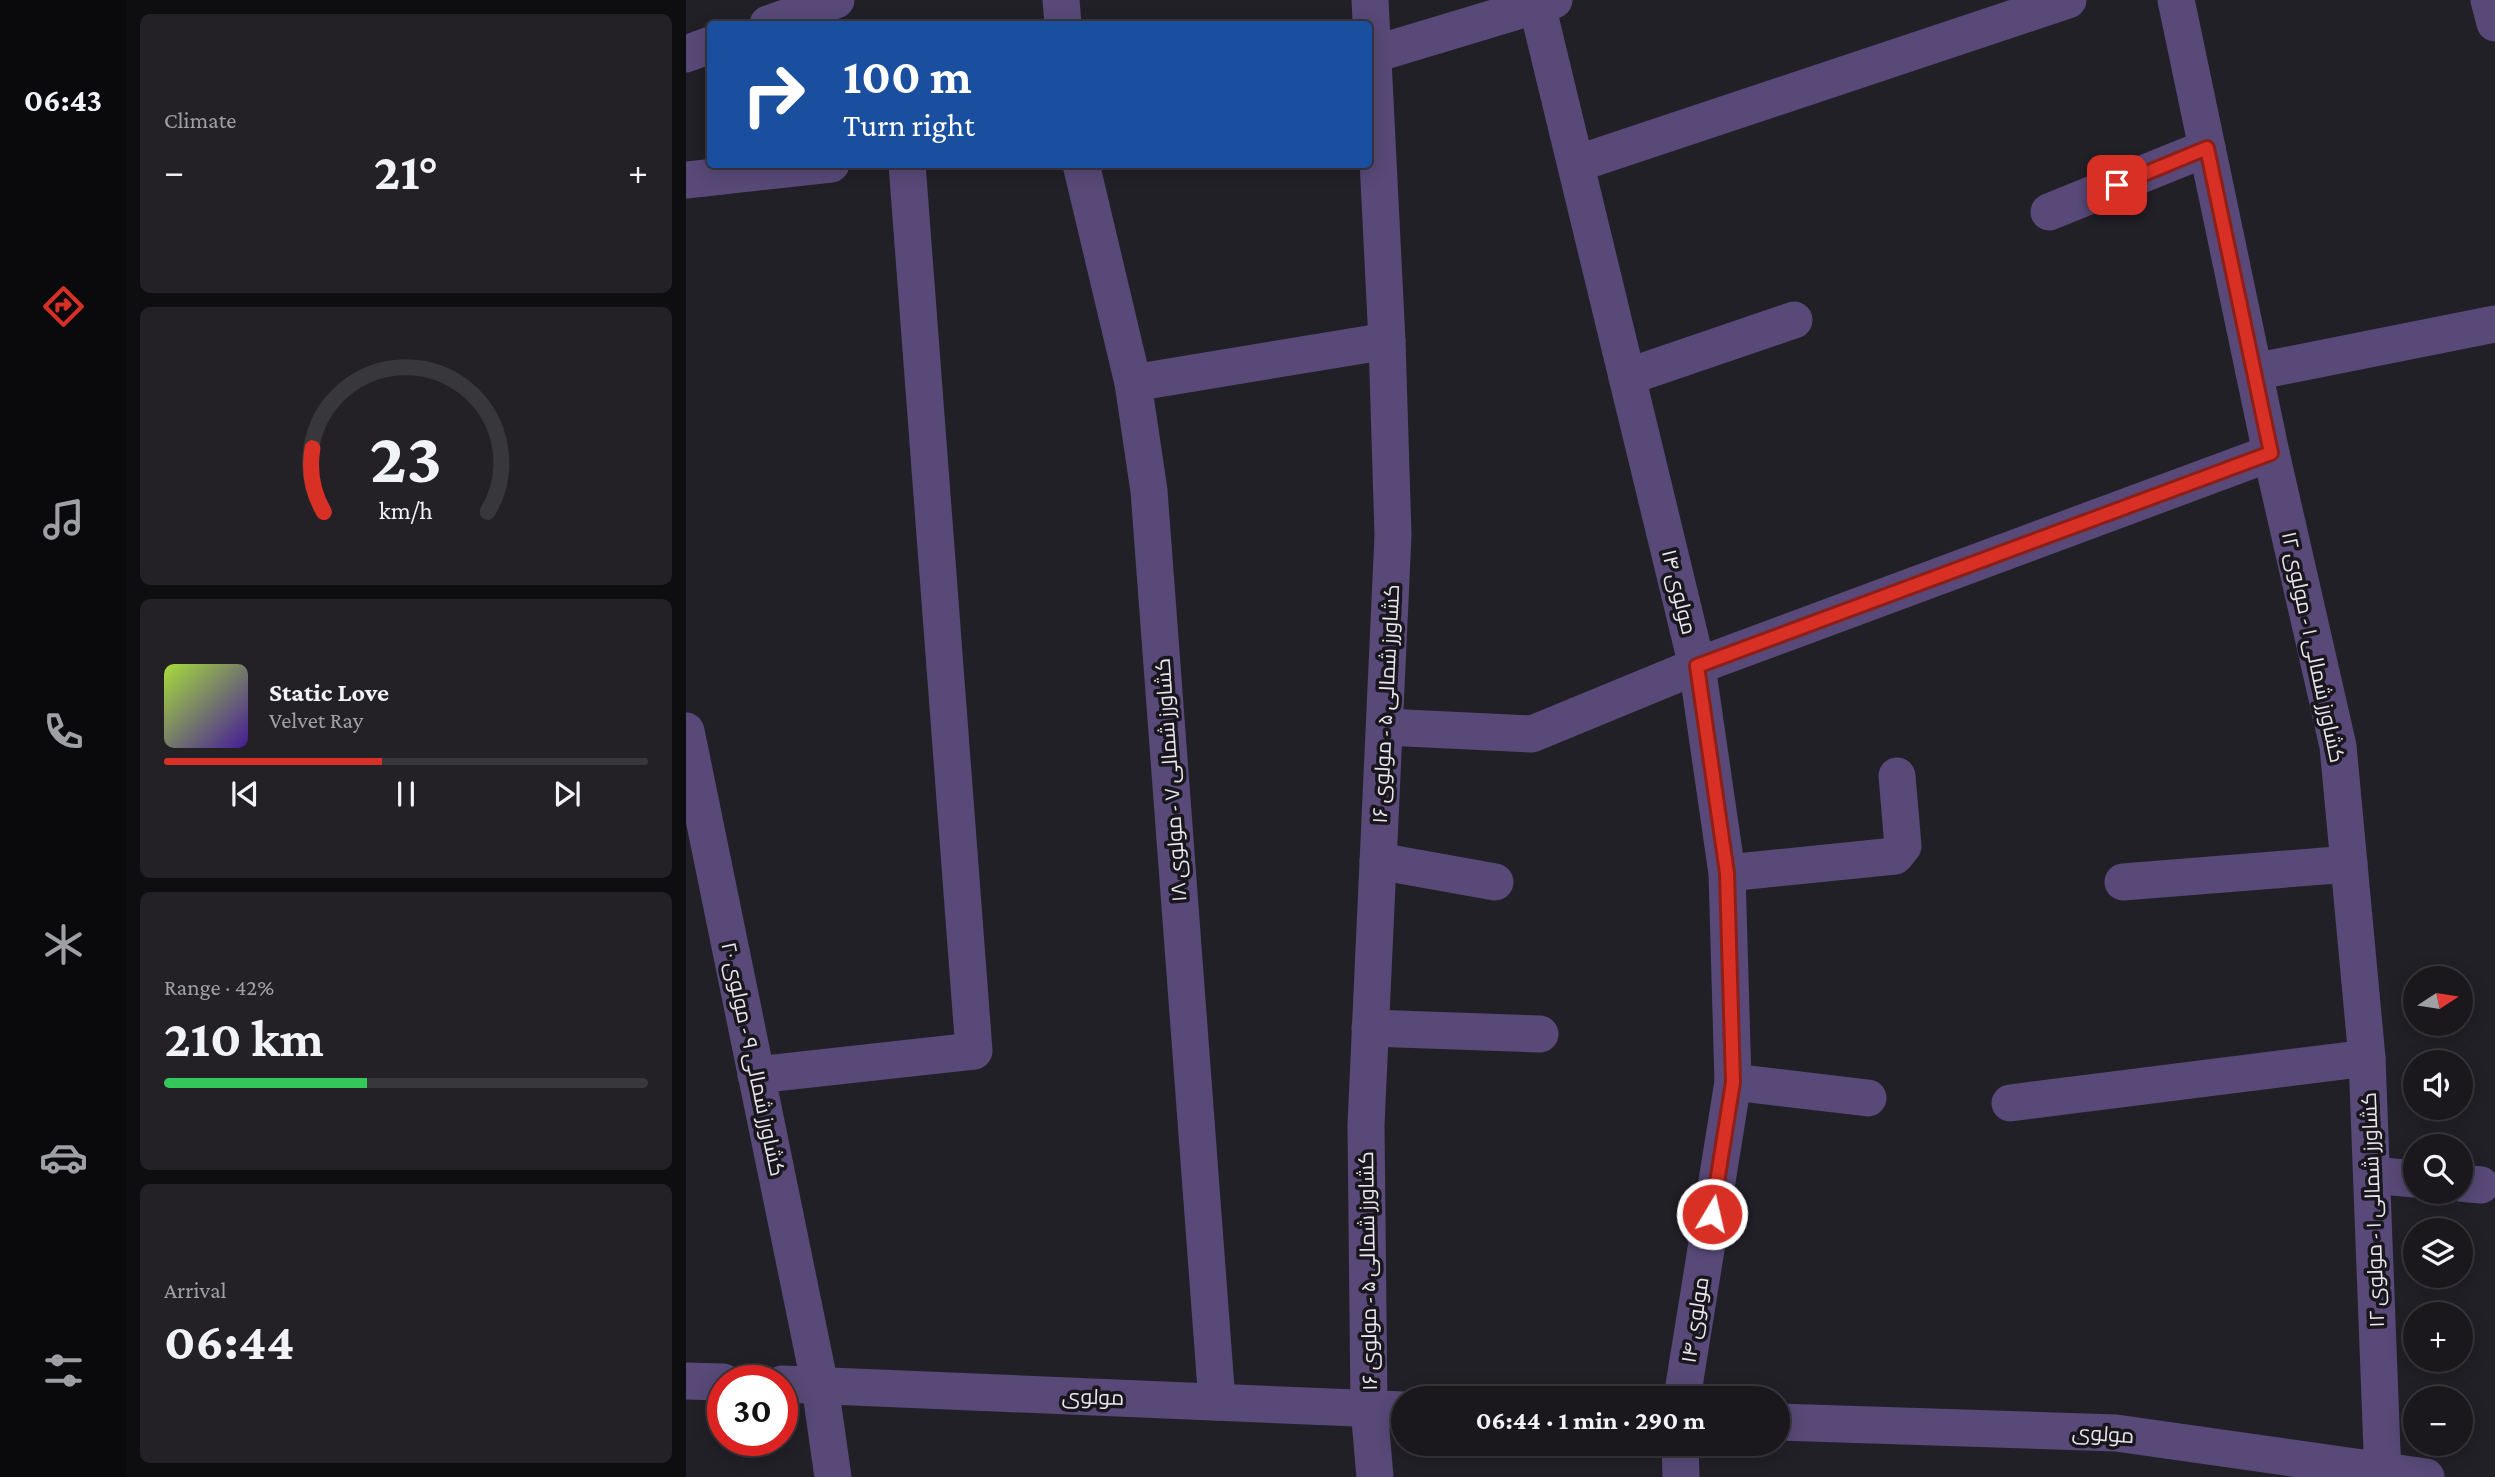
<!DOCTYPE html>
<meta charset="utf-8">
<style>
body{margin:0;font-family:"Crimson Pro",Cairo,serif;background:#232126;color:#f1f3f6;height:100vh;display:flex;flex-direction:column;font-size:26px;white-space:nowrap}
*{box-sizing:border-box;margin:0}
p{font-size:23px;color:#9fa0a4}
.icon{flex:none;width:38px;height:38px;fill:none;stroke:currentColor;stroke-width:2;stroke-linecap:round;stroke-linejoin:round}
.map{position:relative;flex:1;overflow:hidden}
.drawer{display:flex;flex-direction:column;gap:14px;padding:14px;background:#0e0d10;width:560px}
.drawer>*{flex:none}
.guide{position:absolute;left:21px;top:21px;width:665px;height:147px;border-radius:7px;box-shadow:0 4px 18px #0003,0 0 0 2px #38373b;background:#1a4fa0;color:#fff;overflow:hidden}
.needle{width:46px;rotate:78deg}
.buttons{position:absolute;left:1717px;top:966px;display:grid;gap:14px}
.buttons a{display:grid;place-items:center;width:70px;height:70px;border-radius:50%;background:#1a181d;box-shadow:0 4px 18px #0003,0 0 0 2px #38373b;font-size:35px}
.speed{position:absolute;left:21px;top:1365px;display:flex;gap:14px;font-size:35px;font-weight:700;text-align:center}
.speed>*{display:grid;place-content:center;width:91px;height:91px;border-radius:50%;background:#1a181d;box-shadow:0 4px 18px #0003,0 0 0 2px #38373b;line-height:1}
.speed .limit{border:10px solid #d22;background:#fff;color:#111}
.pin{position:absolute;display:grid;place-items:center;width:60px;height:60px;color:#fff;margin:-30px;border-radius:14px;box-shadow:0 4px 10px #0006}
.me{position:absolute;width:77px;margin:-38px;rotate:9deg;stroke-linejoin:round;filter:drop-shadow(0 0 5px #0008)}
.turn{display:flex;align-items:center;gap:24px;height:147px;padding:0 21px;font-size:32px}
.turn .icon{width:91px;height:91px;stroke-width:2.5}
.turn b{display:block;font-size:49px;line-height:60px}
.big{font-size:52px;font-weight:700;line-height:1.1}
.drawer .card{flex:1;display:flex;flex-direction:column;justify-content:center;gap:10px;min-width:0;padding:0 24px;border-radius:10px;background:#232126}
.drawer .dial{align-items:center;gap:0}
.dial svg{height:182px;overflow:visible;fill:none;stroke:#38373b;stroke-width:7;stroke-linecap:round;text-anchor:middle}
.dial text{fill:#f1f3f6;stroke:none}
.song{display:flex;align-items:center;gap:21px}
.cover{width:84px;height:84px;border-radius:10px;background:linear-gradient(135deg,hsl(80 70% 55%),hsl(260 70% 35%))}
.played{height:7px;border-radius:4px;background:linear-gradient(90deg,#d93025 45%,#38373b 45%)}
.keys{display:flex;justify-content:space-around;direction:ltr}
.heat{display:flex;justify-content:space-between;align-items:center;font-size:38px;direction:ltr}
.charge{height:10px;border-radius:5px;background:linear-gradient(90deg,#34c759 42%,#38373b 0)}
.trip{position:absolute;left:705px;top:1386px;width:399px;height:70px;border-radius:35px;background:#1a181d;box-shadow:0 4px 18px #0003,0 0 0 2px #38373b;font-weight:700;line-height:70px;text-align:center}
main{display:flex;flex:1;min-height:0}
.tabs{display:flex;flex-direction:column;width:126px;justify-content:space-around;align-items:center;background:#0a0a0c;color:#9fa0a4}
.tabs .icon{width:49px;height:49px}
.tabs .active{color:#d93025}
.tabs b{font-size:32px;color:#f1f3f6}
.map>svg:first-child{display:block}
</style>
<main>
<nav class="tabs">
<b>06:43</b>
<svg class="icon active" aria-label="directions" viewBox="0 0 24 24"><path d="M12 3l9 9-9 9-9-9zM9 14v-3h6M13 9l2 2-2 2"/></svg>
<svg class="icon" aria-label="music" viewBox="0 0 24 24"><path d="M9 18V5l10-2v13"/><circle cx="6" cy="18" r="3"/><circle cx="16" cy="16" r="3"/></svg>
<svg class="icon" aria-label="phone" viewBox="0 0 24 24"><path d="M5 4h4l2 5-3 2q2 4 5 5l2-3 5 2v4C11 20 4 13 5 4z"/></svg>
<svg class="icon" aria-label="climate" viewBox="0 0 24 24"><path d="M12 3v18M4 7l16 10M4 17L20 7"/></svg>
<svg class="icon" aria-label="car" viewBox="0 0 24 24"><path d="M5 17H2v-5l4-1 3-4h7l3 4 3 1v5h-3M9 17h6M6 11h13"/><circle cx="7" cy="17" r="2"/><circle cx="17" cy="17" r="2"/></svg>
<svg class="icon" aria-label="filters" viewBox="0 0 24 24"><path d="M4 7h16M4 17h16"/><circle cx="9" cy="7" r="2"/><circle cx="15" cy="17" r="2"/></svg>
</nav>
<section class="drawer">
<div class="card"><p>Climate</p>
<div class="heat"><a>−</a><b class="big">21°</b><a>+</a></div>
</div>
<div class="card dial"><svg viewBox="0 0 100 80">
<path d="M14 69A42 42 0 1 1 86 69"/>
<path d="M14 69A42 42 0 0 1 9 41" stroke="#d93025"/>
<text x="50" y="56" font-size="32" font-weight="700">23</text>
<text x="50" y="72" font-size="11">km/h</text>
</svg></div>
<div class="card">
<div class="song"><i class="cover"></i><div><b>Static Love</b><p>Velvet Ray</p></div></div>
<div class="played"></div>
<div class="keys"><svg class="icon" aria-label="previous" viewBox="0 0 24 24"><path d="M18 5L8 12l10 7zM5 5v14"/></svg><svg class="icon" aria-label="pause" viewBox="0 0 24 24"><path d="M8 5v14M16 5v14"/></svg><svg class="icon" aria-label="next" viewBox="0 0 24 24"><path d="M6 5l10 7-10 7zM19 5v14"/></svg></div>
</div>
<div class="card"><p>Range · 42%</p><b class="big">210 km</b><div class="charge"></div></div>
<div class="card"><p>Arrival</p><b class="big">06:44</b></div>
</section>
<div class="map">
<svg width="1809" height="1477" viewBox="0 0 1809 1477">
<rect width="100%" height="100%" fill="#222027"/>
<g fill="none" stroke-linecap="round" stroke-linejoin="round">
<!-- minor -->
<g stroke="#584978" stroke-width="37">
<path d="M375,0l2,24"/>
<path d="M684,0l17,341 6,194 -27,590 3,283 6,69"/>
<path d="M1490,0l95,453 67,293 29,312 16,419"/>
<path d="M1803,0l6,23"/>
<path d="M851,5l160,661 30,207 6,209 -51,316"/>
<path d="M82,24l68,-24"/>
<path d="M0,54l24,-9"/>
<path d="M682,56l186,-56"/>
<path d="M395,164l52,219 16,108 68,911"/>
<path d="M890,164l492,-164"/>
<path d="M0,180l145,-16"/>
<path d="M1363,212l158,-64"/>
<path d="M1568,372l241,-48"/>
<path d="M941,377l167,-57"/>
<path d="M447,383l254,-42"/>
<path d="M699,727l147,7 165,-68 574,-213"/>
<path d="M0,731l134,655 13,91"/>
<path d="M692,861l117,21"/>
<path d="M1041,873l168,-17 8,-10 -6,-70"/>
<path d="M1437,882l226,-18"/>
<path d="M684,1028l170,6"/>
<path d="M70,1075l218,-24 -67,-887"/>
<path d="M1047,1082l135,16"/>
<path d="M1324,1103l357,-45"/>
<path d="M1686,1175l43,4"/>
<path d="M1774,1183l21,2"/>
<path d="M0,1381l37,1"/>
<path d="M96,1384l622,26"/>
<path d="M1092,1422l338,11 310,44"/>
<path d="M994,1444l1,33"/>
</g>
</g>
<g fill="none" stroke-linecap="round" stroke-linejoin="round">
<defs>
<path id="route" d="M1026,1214l21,-132 -6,-209 -30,-207 574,-213 -64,-305 -90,37"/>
</defs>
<!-- route casing -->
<use href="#route" stroke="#8d1f18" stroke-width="18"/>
<!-- route -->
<use href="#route" stroke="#d93025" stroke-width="12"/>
</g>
<g text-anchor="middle" stroke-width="7" stroke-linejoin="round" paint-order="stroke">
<!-- street labels -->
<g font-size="21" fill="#e8e7ec" stroke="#19161e">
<text transform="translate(993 592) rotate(76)" y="7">مولوی ۱۴</text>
<text transform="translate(1627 647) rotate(78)" y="7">کشاورز شمالی ۱ - مولوی ۱۲</text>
<text transform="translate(700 704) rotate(-87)" y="7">کشاورز شمالی ۵ - مولوی ۱۶</text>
<text transform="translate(485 780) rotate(-94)" y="7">کشاورز شمالی ۷ - مولوی ۱۸</text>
<text transform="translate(67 1059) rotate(78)" y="7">کشاورز شمالی ۹ - مولوی ۲۰</text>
<text transform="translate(1687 1210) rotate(-92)" y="7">کشاورز شمالی ۱ - مولوی ۱۲</text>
<text transform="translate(682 1271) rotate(-91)" y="7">کشاورز شمالی ۵ - مولوی ۱۶</text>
<text transform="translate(1009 1320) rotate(-81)" y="7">مولوی ۱۴</text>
<text transform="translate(407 1397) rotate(2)" y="7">مولوی</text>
<text transform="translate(1417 1434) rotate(4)" y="7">مولوی</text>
</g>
</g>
</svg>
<div class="buttons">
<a><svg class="needle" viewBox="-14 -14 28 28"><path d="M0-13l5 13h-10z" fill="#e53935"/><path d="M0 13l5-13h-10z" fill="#9fa0a4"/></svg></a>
<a><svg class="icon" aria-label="sound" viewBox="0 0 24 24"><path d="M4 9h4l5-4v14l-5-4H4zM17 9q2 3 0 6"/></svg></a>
<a><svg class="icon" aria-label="search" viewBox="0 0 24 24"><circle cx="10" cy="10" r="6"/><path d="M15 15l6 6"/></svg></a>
<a><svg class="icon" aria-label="layers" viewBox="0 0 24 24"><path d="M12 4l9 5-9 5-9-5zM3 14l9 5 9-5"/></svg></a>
<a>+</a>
<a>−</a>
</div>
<div class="speed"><div class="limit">30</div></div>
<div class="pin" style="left:1431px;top:185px;background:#d93025"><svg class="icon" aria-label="arrive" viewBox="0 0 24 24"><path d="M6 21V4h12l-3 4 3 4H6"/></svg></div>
<svg class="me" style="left:1026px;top:1214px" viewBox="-20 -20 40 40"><circle r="17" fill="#d93025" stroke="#fff" stroke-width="3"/><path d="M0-11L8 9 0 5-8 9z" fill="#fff"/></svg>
<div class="trip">06:44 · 1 min · 290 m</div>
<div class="guide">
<div class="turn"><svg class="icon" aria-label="right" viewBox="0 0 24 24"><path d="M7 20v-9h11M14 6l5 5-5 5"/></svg><div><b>100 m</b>Turn right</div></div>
</div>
</div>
</main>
